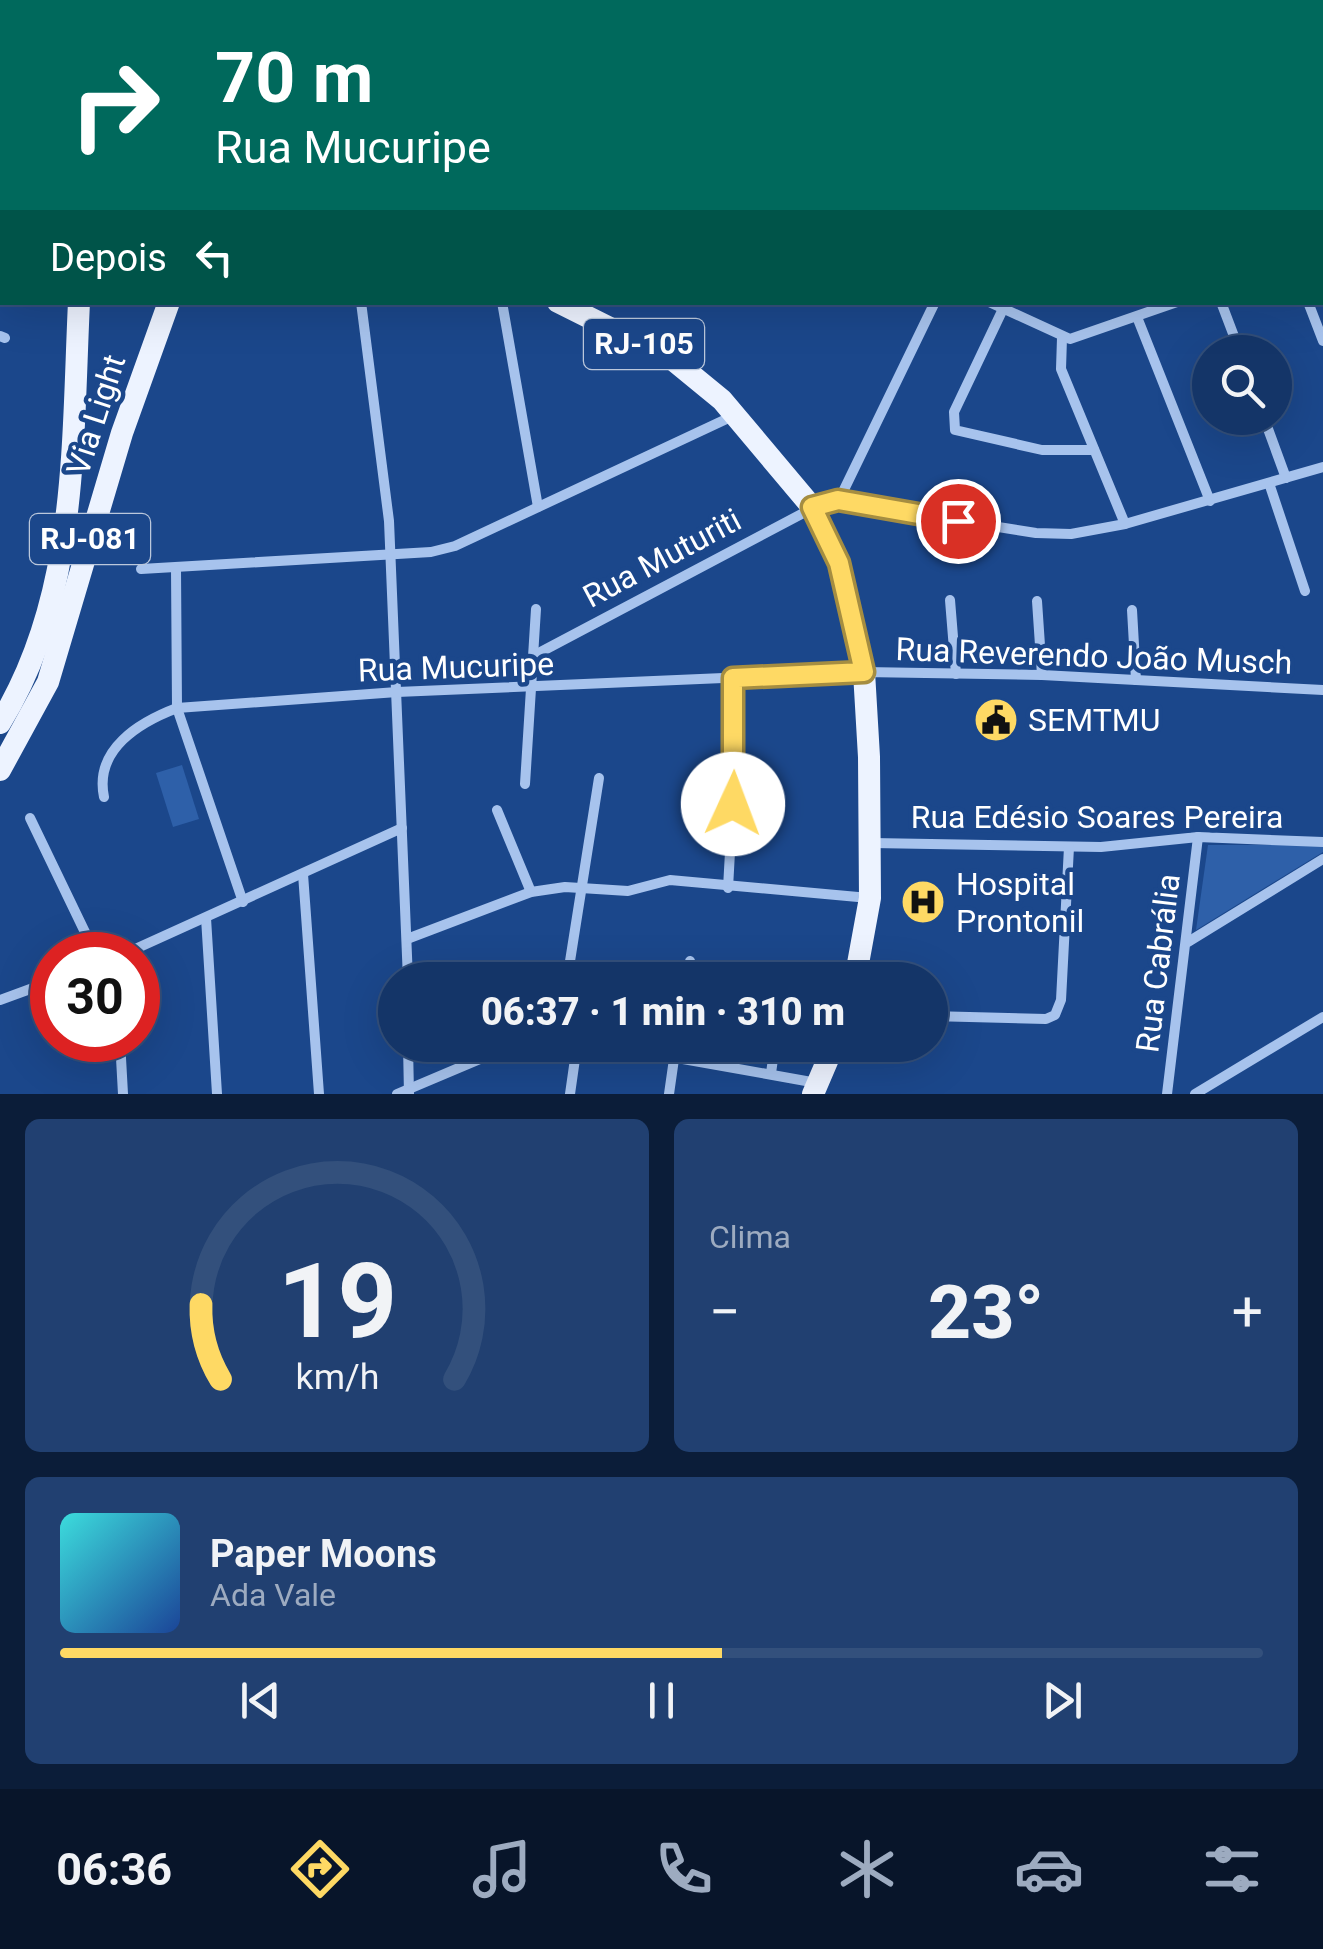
<!DOCTYPE html>
<html lang="pt">
<meta charset="utf-8">
<style>
body{margin:0;font-family:Roboto,sans-serif;background:#214071;color:#f1f3f6;height:100vh;display:flex;flex-direction:column;font-size:38px;white-space:nowrap}
*{box-sizing:border-box;margin:0}
p{font-size:32px;color:#9dabc0}
.icon{flex:none;width:55px;height:55px;fill:none;stroke:currentColor;stroke-width:2;stroke-linecap:round;stroke-linejoin:round}
.map{position:relative;height:1094px;overflow:hidden}
.sheet{display:flex;flex-direction:column;gap:25px;padding:25px;background:#0b1d39;flex:1}
.sheet>*{flex:none}
.guide{position:absolute;left:0px;top:0px;width:1325px;height:305px;box-shadow:0 10px 40px #0002,0 0 0 2px #33507c;background:#00695c;color:#fff;overflow:hidden}
.controls{position:absolute;left:1192px;top:335px;display:grid;gap:20px}
.controls a{display:grid;place-items:center;width:100px;height:100px;border-radius:50%;background:#143568;box-shadow:0 10px 40px #0002,0 0 0 2px #33507c;font-size:50px}
.speed{position:absolute;left:30px;top:932px;display:flex;gap:20px;font-size:50px;font-weight:700;text-align:center}
.speed>*{display:grid;place-content:center;width:130px;height:130px;border-radius:50%;background:#143568;box-shadow:0 10px 40px #0002,0 0 0 2px #33507c;line-height:1}
.speed .limit{border:15px solid #d22;background:#fff;color:#111}
.pin{position:absolute;display:grid;place-items:center;width:85px;height:85px;color:#fff;margin:-42px;border:5px solid #fff;border-radius:50%;box-shadow:0 2px 10px #0007}
.me{position:absolute;width:110px;margin:-55px;rotate:2deg;stroke-linejoin:round;filter:drop-shadow(0 0 8px #0008)}
.turn{display:flex;align-items:center;gap:35px;height:210px;padding:0 50px;font-size:45px}
.turn .icon{width:130px;height:130px;stroke-width:2.5}
.turn b{display:block;font-size:70px;line-height:85px}
.then{display:flex;align-items:center;height:95px;padding:0 50px;background:#0003;gap:20px;font-size:38px}
.big{font-size:75px;font-weight:800;line-height:1.1}
.sheet .card{flex:1;display:flex;flex-direction:column;justify-content:center;gap:15px;min-width:0;padding:0 35px;border-radius:15px;background:#214071}
.sheet .dial{align-items:center;gap:0}
.dial svg{height:260px;overflow:visible;fill:none;stroke:#33507c;stroke-width:7;stroke-linecap:round;text-anchor:middle}
.dial text{fill:#f1f3f6;stroke:none}
.song{display:flex;align-items:center;gap:30px}
.cover{width:120px;height:120px;border-radius:15px;background:linear-gradient(135deg,hsl(180 70% 55%),hsl(220 70% 35%))}
.played{height:10px;border-radius:5px;background:linear-gradient(90deg,#fed964 55%,#33507c 55%)}
.keys{display:flex;justify-content:space-around;direction:ltr}
.heat{display:flex;justify-content:space-between;align-items:center;font-size:55px;direction:ltr}
.sheet .tiles{flex:1;display:grid;gap:25px;grid-template-columns:1fr 1fr}
.card:last-child{grid-column:span 2}
.trip{position:absolute;left:378px;top:962px;width:570px;height:100px;border-radius:50px;background:#143568;box-shadow:0 10px 40px #0002,0 0 0 2px #33507c;font-weight:800;line-height:100px;text-align:center}
.tab-bar{display:flex;height:160px;justify-content:space-around;align-items:center;background:#08152a;color:#9dabc0}
.tab-bar .icon{width:70px;height:70px}
.tab-bar .active{color:#fed964}
.tab-bar b{font-size:45px;color:#f1f3f6}
.map>svg:first-child{display:block}
</style>
<div class="map">
<svg width="1323" height="1094" viewBox="0 0 1323 1094">
<rect width="100%" height="100%" fill="#1b478b"/>
<!-- green -->
<g fill="#2e60a9">
<path d="M182,765l17,54 -26,8 -17,-54z"/>
<path d="M1208,845h115v7l-127,78z"/>
</g>
<g fill="none" stroke-linecap="round" stroke-linejoin="round">
<!-- stream -->
<path stroke="#9abdef" stroke-width="4" d="M221,2l1,-2"/>
<!-- street -->
<g stroke="#a7c3ed" stroke-width="10">
<path d="M711,0l4,2"/>
<path d="M355,2l1,-2"/>
<path d="M1200,2l7,-2"/>
<path d="M0,117l2,-6"/>
<path d="M1322,154h1"/>
<path d="M0,185l2,1"/>
<path d="M1322,248h1"/>
<path d="M361,302l28,219 19,459"/>
<path d="M502,302l36,205"/>
<path d="M989,302l81,37 107,-37"/>
<path d="M1221,302l19,50"/>
<path d="M1308,302l15,39"/>
<path d="M1003,309l-49,103 1,18 87,20h52"/>
<path d="M1137,317l73,184"/>
<path d="M0,336l5,2"/>
<path d="M1062,338l-1,31 64,155"/>
<path d="M1264,418l22,60"/>
<path d="M1269,483l36,108"/>
<path d="M839,500l96,-198"/>
<path d="M141,569l290,-17 24,-6 280,-131"/>
<path d="M176,569l1,139 66,194"/>
<path d="M950,600l6,74"/>
<path d="M1037,601l5,74"/>
<path d="M1132,610l4,70"/>
<path d="M535,655l293,-155 208,33 35,1 54,-10 198,-57"/>
<path d="M525,784l11,-175"/>
<path d="M104,797c-10,-48 36,-75 73,-89l220,-16 467,-20 178,3 281,15"/>
<path d="M497,810l34,82"/>
<path d="M30,818l66,137"/>
<path d="M872,843l229,4 97,-10 125,5"/>
<path d="M303,874l16,220"/>
<path d="M728,888l6,-108 -1,-102"/>
<path d="M206,918l11,176"/>
<path d="M407,939l124,-47 34,-5 63,4 42,-11 199,18"/>
<path d="M1188,942l135,-83"/>
<path d="M122,955l280,-127"/>
<path d="M567,980l32,-202"/>
<path d="M687,980l3,-19"/>
<path d="M785,980l1,-7"/>
<path d="M0,1000l52,-19"/>
<path d="M930,1016l116,3 9,-4 6,-15 8,-153"/>
<path d="M120,1040l3,54"/>
<path d="M408,1045l1,49"/>
<path d="M604,1045l213,38"/>
<path d="M771,1073l4,-28"/>
<path d="M397,1094l116,-49"/>
<path d="M570,1094l7,-49"/>
<path d="M669,1094l7,-49"/>
<path d="M1167,1094l31,-257"/>
<path d="M1195,1094l128,-77"/>
</g>
<!-- secondary -->
<g stroke="#d3e2f9" stroke-width="20">
<path d="M1274,0l1,2"/>
<path d="M575,2l1,-2"/>
<path d="M1322,130l1,1"/>
</g>
<!-- primary -->
<g stroke="#edf3ff" stroke-width="22">
<path d="M165,2l1,-2"/>
<path d="M289,2l1,-2"/>
<path d="M0,30l2,1"/>
<path d="M558,302l114,57 50,41 90,107 27,56 25,109 5,85 1,141 -15,82"/>
<path d="M0,723c78,-126 72,-278 79,-421"/>
<path d="M0,770l48,-88 74,-249 47,-131"/>
<path d="M813,1094l21,-49"/>
</g>
</g>
<g fill="none" stroke-linecap="round" stroke-linejoin="round">
<defs>
<path id="route" d="M733,804v-126l131,-6 -25,-109 -27,-56 26,-7 120,21"/>
</defs>
<!-- route casing -->
<use href="#route" stroke="#a58d41" stroke-width="25"/>
<!-- route -->
<use href="#route" stroke="#fed964" stroke-width="18"/>
</g>
<!-- icons -->
<defs>
<symbol id="civic-disc" viewBox="-11 -11 22 22"><circle r="9.5" fill="#fed964" stroke="#1b478b"/><path d="M-.6-6.5H3V-4.5H.6V-3L4-1V1h2V6H-6V1h2V-1L-.6-3ZM-1.2 2.5V6h2.4V2.5Z" fill="#111"/></symbol>
<symbol id="hospital-disc" viewBox="-11 -11 22 22"><circle r="9.5" fill="#fed964" stroke="#1b478b"/><path d="M-5-5h3v3.5h4V-5h3V5h-3V1.5h-4V5h-3Z" fill="#111"/></symbol>
</defs>
<g fill-rule="evenodd">
<use href="#civic-disc" x="971" y="695" width="50" height="50"/>
<use href="#hospital-disc" x="898" y="877" width="50" height="50"/>
</g>
<g text-anchor="middle" stroke-width="9" stroke-linejoin="round" paint-order="stroke">
<!-- shield labels -->
<g fill="#1b478b" stroke="#bbc8dc" stroke-width="2.5">
<rect x="584" y="319" width="120" height="50" rx="8"/>
<rect x="30" y="514" width="120" height="50" rx="8"/>
</g>
<g font-size="30" font-weight="bold" fill="#fff">
<text x="644" y="354">RJ-105</text>
<text x="90" y="549">RJ-081</text>
</g>
<!-- street labels -->
<g font-size="32" fill="#fff" stroke="#1b478b">
<text transform="translate(96 415) rotate(-72)" y="11">Via Light</text>
<text transform="translate(662 558) rotate(-28)" y="11">Rua Muturiti</text>
<text transform="translate(1094 656) rotate(2)" y="11">Rua Reverendo João Musch</text>
<text transform="translate(456 667) rotate(-2)" y="11">Rua Mucuripe</text>
<text x="1097" y="828">Rua Edésio Soares Pereira</text>
<text transform="translate(1158 963) rotate(-83)" y="11">Rua Cabrália</text>
</g>
<!-- poi labels -->
<g font-size="32" fill="#fff" stroke="#1b478b" text-anchor="start">
<text x="1028" y="731">SEMTMU</text>
<text x="956" y="895">Hospital<tspan x="956" dy="37">Prontonil</tspan></text>
</g>
</g>
</svg>
<div class="controls">
<a><svg class="icon" aria-label="search" viewBox="0 0 24 24"><circle cx="10" cy="10" r="6"/><path d="M15 15l6 6"/></svg></a>
</div>
<div class="speed"><div class="limit">30</div></div>
<div class="pin" style="left:958px;top:521px;background:#d93025"><svg class="icon" aria-label="arrive" viewBox="0 0 24 24"><path d="M6 21V4h12l-3 4 3 4H6"/></svg></div>
<svg class="me" style="left:733px;top:804px" viewBox="-20 -20 40 40"><circle r="19" fill="#fff"/><path d="M0-13L10 11 0 6-10 11z" fill="#fed964"/></svg>
<div class="trip">06:37 · 1 min · 310 m</div>
<div class="guide">
<div class="turn"><svg class="icon" aria-label="right" viewBox="0 0 24 24"><path d="M7 20v-9h11M14 6l5 5-5 5"/></svg><div><b>70 m</b>Rua Mucuripe</div></div>
<div class="then">Depois<svg class="icon" aria-label="left" viewBox="0 0 24 24"><path d="M17 20v-9H6M10 6l-5 5 5 5"/></svg></div>
</div>
</div>
<section class="sheet">
<div class="tiles">
<div class="card dial"><svg viewBox="0 0 100 80">
<path d="M14 69A42 42 0 1 1 86 69"/>
<path d="M14 69A42 42 0 0 1 8 46" stroke="#fed964"/>
<text x="50" y="56" font-size="32" font-weight="700">19</text>
<text x="50" y="72" font-size="11">km/h</text>
</svg></div>
<div class="card"><p>Clima</p>
<div class="heat"><a>−</a><b class="big">23°</b><a>+</a></div>
</div>
<div class="card">
<div class="song"><i class="cover"></i><div><b>Paper Moons</b><p>Ada Vale</p></div></div>
<div class="played"></div>
<div class="keys"><svg class="icon" aria-label="previous" viewBox="0 0 24 24"><path d="M18 5L8 12l10 7zM5 5v14"/></svg><svg class="icon" aria-label="pause" viewBox="0 0 24 24"><path d="M8 5v14M16 5v14"/></svg><svg class="icon" aria-label="next" viewBox="0 0 24 24"><path d="M6 5l10 7-10 7zM19 5v14"/></svg></div>
</div>
</div>
</section>
<nav class="tab-bar">
<b>06:36</b>
<svg class="icon active" aria-label="directions" viewBox="0 0 24 24"><path d="M12 3l9 9-9 9-9-9zM9 14v-3h6M13 9l2 2-2 2"/></svg>
<svg class="icon" aria-label="music" viewBox="0 0 24 24"><path d="M9 18V5l10-2v13"/><circle cx="6" cy="18" r="3"/><circle cx="16" cy="16" r="3"/></svg>
<svg class="icon" aria-label="phone" viewBox="0 0 24 24"><path d="M5 4h4l2 5-3 2q2 4 5 5l2-3 5 2v4C11 20 4 13 5 4z"/></svg>
<svg class="icon" aria-label="climate" viewBox="0 0 24 24"><path d="M12 3v18M4 7l16 10M4 17L20 7"/></svg>
<svg class="icon" aria-label="car" viewBox="0 0 24 24"><path d="M5 17H2v-5l4-1 3-4h7l3 4 3 1v5h-3M9 17h6M6 11h13"/><circle cx="7" cy="17" r="2"/><circle cx="17" cy="17" r="2"/></svg>
<svg class="icon" aria-label="filters" viewBox="0 0 24 24"><path d="M4 7h16M4 17h16"/><circle cx="9" cy="7" r="2"/><circle cx="15" cy="17" r="2"/></svg>
</nav>
